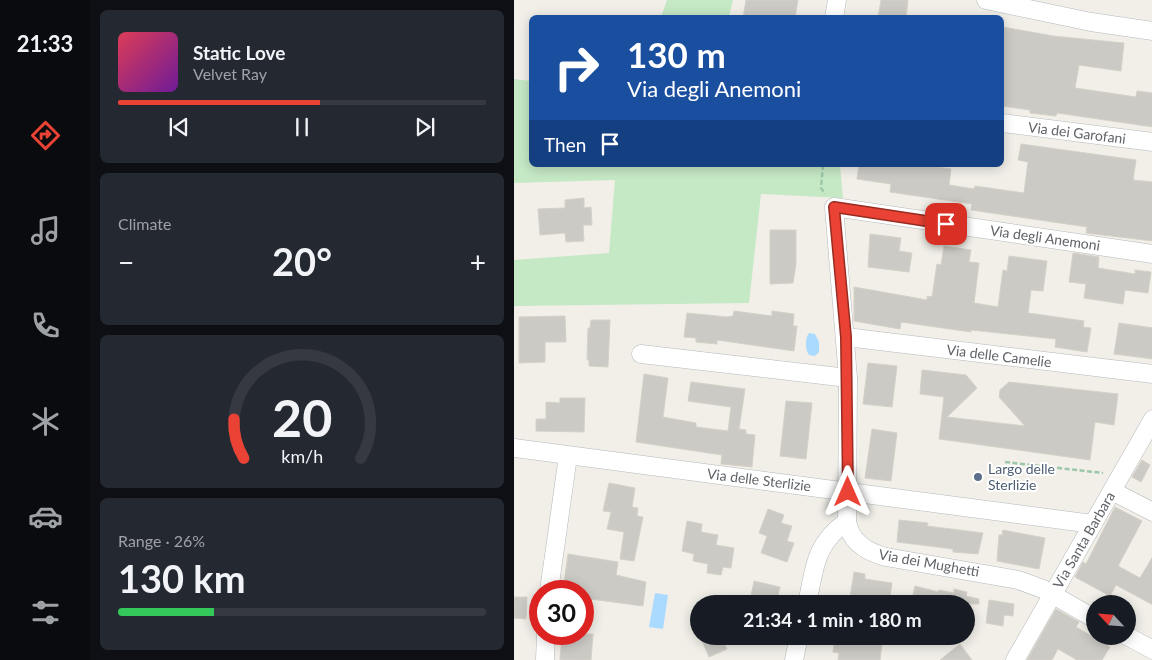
<!DOCTYPE html>
<meta charset="utf-8">
<style>
body{margin:0;font-family:Lato,sans-serif;background:#242831;color:#f1f3f6;height:100vh;display:flex;flex-direction:column;font-size:19px;white-space:nowrap}
*{box-sizing:border-box;margin:0}
p{font-size:16px;color:#9ea1a6}
.icon{flex:none;width:28px;height:28px;fill:none;stroke:currentColor;stroke-width:2;stroke-linecap:round;stroke-linejoin:round}
.map{position:relative;flex:1;overflow:hidden}
.details{display:flex;flex-direction:column;gap:10px;padding:10px;background:#0d0f14;width:424px}
.details>*{flex:none}
.banner{position:absolute;left:15px;top:15px;width:475px;height:152px;border-radius:8px;box-shadow:0 2px 12px #0003;background:#1a4fa0;color:#fff;overflow:hidden}
.needle{width:32px;rotate:296deg}
.controls{position:absolute;left:572px;top:595px;display:grid;gap:10px}
.controls a{display:grid;place-items:center;width:50px;height:50px;border-radius:50%;background:#171b24;box-shadow:0 2px 12px #0003;font-size:25px}
.speed{position:absolute;left:15px;top:580px;display:flex;gap:10px;font-size:25px;font-weight:700;text-align:center}
.speed>*{display:grid;place-content:center;width:65px;height:65px;border-radius:50%;background:#171b24;box-shadow:0 2px 12px #0003;line-height:1}
.speed .limit{border:8px solid #d22;background:#fff;color:#111}
.pin{position:absolute;display:grid;place-items:center;width:42px;height:42px;color:#fff;margin:-21px;border-radius:10px;box-shadow:0 2px 8px #0006}
.me{position:absolute;width:55px;margin:-28px;rotate:0deg;stroke-linejoin:round;filter:drop-shadow(0 0 4px #0008)}
.turn{display:flex;align-items:center;gap:18px;height:105px;padding:0 15px;font-size:22px}
.turn .icon{width:65px;height:65px;stroke-width:2.5}
.turn b{display:block;font-size:35px;line-height:42px}
.then{display:flex;align-items:center;height:48px;padding:0 15px;background:#0003;gap:10px;font-size:19px}
.big{font-size:38px;font-weight:700;line-height:1.1}
.details .widget{flex:1;display:flex;flex-direction:column;justify-content:center;gap:8px;min-width:0;padding:0 18px;border-radius:8px;background:#242831}
.details .dial{align-items:center;gap:0}
.dial svg{height:130px;overflow:visible;fill:none;stroke:#363941;stroke-width:7;stroke-linecap:round;text-anchor:middle}
.dial text{fill:#f1f3f6;stroke:none}
.song{display:flex;align-items:center;gap:15px}
.cover{width:60px;height:60px;border-radius:8px;background:linear-gradient(135deg,hsl(350 70% 55%),hsl(280 70% 35%))}
.played{height:5px;border-radius:2px;background:linear-gradient(90deg,#ea4335 55%,#363941 55%)}
.keys{display:flex;justify-content:space-around;direction:ltr}
.heat{display:flex;justify-content:space-between;align-items:center;font-size:28px;direction:ltr}
.charge{height:8px;border-radius:4px;background:linear-gradient(90deg,#34c759 26%,#363941 0)}
.trip{position:absolute;left:176px;top:595px;width:285px;height:50px;border-radius:25px;background:#171b24;box-shadow:0 2px 12px #0003;font-weight:700;line-height:50px;text-align:center}
main{display:flex;flex:1;min-height:0}
.tabs{display:flex;flex-direction:column;width:90px;justify-content:space-around;align-items:center;background:#090b0e;color:#9ea1a6}
.tabs .icon{width:35px;height:35px}
.tabs .active{color:#ea4335}
.tabs b{font-size:22px;color:#f1f3f6}
.map>svg:first-child{display:block}
</style>
<main>
<nav class="tabs">
<b>21:33</b>
<svg class="icon active" aria-label="directions" viewBox="0 0 24 24"><path d="M12 3l9 9-9 9-9-9zM9 14v-3h6M13 9l2 2-2 2"/></svg>
<svg class="icon" aria-label="music" viewBox="0 0 24 24"><path d="M9 18V5l10-2v13"/><circle cx="6" cy="18" r="3"/><circle cx="16" cy="16" r="3"/></svg>
<svg class="icon" aria-label="phone" viewBox="0 0 24 24"><path d="M5 4h4l2 5-3 2q2 4 5 5l2-3 5 2v4C11 20 4 13 5 4z"/></svg>
<svg class="icon" aria-label="climate" viewBox="0 0 24 24"><path d="M12 3v18M4 7l16 10M4 17L20 7"/></svg>
<svg class="icon" aria-label="car" viewBox="0 0 24 24"><path d="M5 17H2v-5l4-1 3-4h7l3 4 3 1v5h-3M9 17h6M6 11h13"/><circle cx="7" cy="17" r="2"/><circle cx="17" cy="17" r="2"/></svg>
<svg class="icon" aria-label="filters" viewBox="0 0 24 24"><path d="M4 7h16M4 17h16"/><circle cx="9" cy="7" r="2"/><circle cx="15" cy="17" r="2"/></svg>
</nav>
<section class="details">
<div class="widget">
<div class="song"><i class="cover"></i><div><b>Static Love</b><p>Velvet Ray</p></div></div>
<div class="played"></div>
<div class="keys"><svg class="icon" aria-label="previous" viewBox="0 0 24 24"><path d="M18 5L8 12l10 7zM5 5v14"/></svg><svg class="icon" aria-label="pause" viewBox="0 0 24 24"><path d="M8 5v14M16 5v14"/></svg><svg class="icon" aria-label="next" viewBox="0 0 24 24"><path d="M6 5l10 7-10 7zM19 5v14"/></svg></div>
</div>
<div class="widget"><p>Climate</p>
<div class="heat"><a>−</a><b class="big">20°</b><a>+</a></div>
</div>
<div class="widget dial"><svg viewBox="0 0 100 80">
<path d="M14 69A42 42 0 1 1 86 69"/>
<path d="M14 69A42 42 0 0 1 8 45" stroke="#ea4335"/>
<text x="50" y="56" font-size="32" font-weight="700">20</text>
<text x="50" y="72" font-size="11">km/h</text>
</svg></div>
<div class="widget"><p>Range · 26%</p><b class="big">130 km</b><div class="charge"></div></div>
</section>
<div class="map">
<svg width="639" height="660" viewBox="0 0 639 660">
<rect width="100%" height="100%" fill="#f1efe8"/>
<!-- green -->
<g fill="#c5e8c5">
<path d="M153,0h66l-4,17h-68z"/>
<path d="M0,79l17,2 1,84h308l3,33 -82,-4 -12,109 -235,3v-46l95,-7 6,-73 -101,3z"/>
</g>
<!-- water -->
<g fill="#aadaff">
<path d="M295,333l6,1 4,8v10l-4,4 -6,-1c-4,-5 -4,-17 0,-22z"/>
<path d="M141,593l13,2 -5,34 -14,-2z"/>
</g>
<!-- building -->
<g fill="#cccac5" stroke="#d6d1c6">
<path d="M232,0h52l-3,18h-52z"/>
<path d="M367,0h27l-2,18h-28z"/>
<path d="M489,27l50,9 71,7 -3,28 -42,-6 -4,23 61,9 1,-6 16,2v34l-96,-14 -1,3 -26,-3v-3l-28,-4z"/>
<path d="M507,144l115,16 -3,20 20,2v59l-67,-8 1,-6 -116,-17 1,-6 -82,-12 1,-8 -34,-5 2,-14h65l27,4 -2,16 25,4 1,-3 49,7 4,-31 -10,-2z"/>
<path d="M70,198v10l7,-1 1,18h-9l1,16 -18,1 -1,-9 -25,2 -2,-26 27,-1v-8z"/>
<path d="M256,230h26v34l-3,19 -23,1z"/>
<path d="M356,234l31,4 -2,13 13,2 -3,19 -41,-5z"/>
<path d="M430,246l27,4 -2,12 10,1 -5,40 24,4 5,-37 4,1 2,-15 38,5 -4,30 -12,-1 -3,23 56,8 -1,6 8,1 -4,24 -32,-5 1,-8 -85,-9v2l-70,-10 -1,7 -46,-8v-34l73,13v-4l5,1 5,-33 4,1z"/>
<path d="M559,253l26,4 -1,11 37,6v-4l16,2 -3,21 -23,-3 -2,14 -39,-6 2,-14 -17,-2z"/>
<path d="M220,311l38,5v-5l22,3 -1,12h4l-3,25 -77,-11v4l-21,-2v-4l-12,-1 3,-24 40,4 6,-1z"/>
<path d="M51,316l1,26h-21v20l-26,1v-46z"/>
<path d="M77,320h19l-2,47 -19,-1v-6h-2l1,-32h2z"/>
<path d="M605,323l34,5v31l-39,-5z"/>
<path d="M354,363l29,3 -5,41 -29,-3z"/>
<path d="M408,370l44,5 11,13 -30,29 78,9 -26,-29 1,-7 9,-8 109,12 -4,31 -19,-3 -5,38 -151,-21 5,-42 -24,-3z"/>
<path d="M130,374l24,4 -5,39 33,6v4l32,4 3,-24 -43,-6 3,-19 54,7 -6,40 7,1v4l9,1 -3,32 -31,-3 1,-9 -86,-13z"/>
<path d="M46,398h25l-1,34 -48,-1v-12h10v-17l14,1z"/>
<path d="M272,401l26,2 -6,56 -26,-3z"/>
<path d="M358,429l25,4 -6,48 -26,-3z"/>
<path d="M628,460l8,5 -9,17 -9,-5z"/>
<path d="M95,483l26,5 -3,19 6,1 -1,8 6,1 -9,44 -14,-2 4,-27 -17,-3 4,-17 -8,-1z"/>
<path d="M601,507l27,14 -24,45 22,12 13,-22v49l-37,-20 -6,11 -35,-19 8,-15 3,2z"/>
<path d="M254,509l16,6 -3,8 11,3 -5,15 7,2 -7,19 -26,-9 6,-17 -8,-3z"/>
<path d="M385,520l29,3 -1,3 56,7 -5,21 -25,-2v-3l-56,-7z"/>
<path d="M173,521l15,3 -1,8 17,3 -2,10 18,3 -3,20 -8,-1 -2,8 -14,-2 1,-9 -15,-3 1,-7 -12,-3z"/>
<path d="M489,530l42,8 -6,31 -42,-8 2,-26h3z"/>
<path d="M54,554l50,8 -2,13 30,7 -3,24 -60,-8v-7h-20z"/>
<path d="M340,572l11,2v5l27,4 -3,21h-40z"/>
<path d="M240,581l26,6 -4,17 -26,-3z"/>
<path d="M401,586l23,6 1,-2 15,3v-4l13,3 -1,4 13,3v5h-68z"/>
<path d="M0,597h13l-1,22 -12,-1z"/>
<path d="M475,600l25,4 -1,12 -9,-1 -1,11 -17,-3z"/>
<path d="M542,609l23,13 -3,5 34,20 -8,13h-25l-19,-11 -6,11h-25z"/>
<path d="M48,634h31l-2,26h-31z"/>
<path d="M186,636h21l6,13 -18,8z"/>
<path d="M321,636h48l-3,24h-42l1,-7 -6,-1z"/>
<path d="M446,644l12,16h-32z"/>
</g>
<g fill="none" stroke-linecap="round" stroke-linejoin="round">
<defs>
<g id="minor">
<path d="M472,0l105,22 62,9"/>
<path d="M320,18l3,-18"/>
<path d="M488,123l151,19"/>
<path d="M332,337l307,37"/>
<path d="M127,354l207,24"/>
<path d="M0,448l579,76"/>
<path d="M598,491l41,21"/>
<path d="M35,591l19,-135"/>
<path d="M293,604c8,-37 7,-59 40,-83"/>
<path d="M581,619l-52,-30 -25,-9 -132,-23c-19,-5 -36,-15 -39,-36l1,-143 -14,-171 319,47"/>
<path d="M613,636l26,14"/>
<path d="M31,660l1,-26"/>
<path d="M280,660l5,-24"/>
<path d="M501,660l138,-241"/>
</g>
</defs>
<!-- minor casing -->
<use href="#minor" stroke="#b5b8bc" stroke-width="19"/>
<!-- path -->
<g stroke="#9cc7a9" stroke-width="2.5" stroke-dasharray="5 2.5" stroke-linecap="butt">
<path d="M309,165l-2,23 4,6"/>
<path d="M491,462l98,11"/>
</g>
<!-- minor -->
<use href="#minor" stroke="#fff" stroke-width="18"/>
</g>
<g fill="none" stroke-linecap="round" stroke-linejoin="round">
<defs>
<path id="route" d="M334,492l-2,-155 -12,-130 112,17"/>
</defs>
<!-- route casing -->
<use href="#route" stroke="#982c22" stroke-width="12"/>
<!-- route -->
<use href="#route" stroke="#ea4335" stroke-width="9"/>
</g>
<!-- markers -->
<circle fill="#5c6f8a" stroke="#fff" stroke-width="2" cx="464" cy="477" r="5"/>
<g text-anchor="middle" stroke-width="4" stroke-linejoin="round" paint-order="stroke">
<!-- street labels -->
<g font-size="14" fill="#5f6368" stroke="#fff">
<text transform="translate(563 133) rotate(7)" y="5">Via dei Garofani</text>
<text transform="translate(531 238) rotate(8)" y="5">Via degli Anemoni</text>
<text transform="translate(485 356) rotate(7)" y="5">Via delle Camelie</text>
<text transform="translate(245 480) rotate(7)" y="5">Via delle Sterlizie</text>
<text transform="translate(570 540) rotate(-60)" y="5">Via Santa Barbara</text>
<text transform="translate(415 563) rotate(10)" y="5">Via dei Mughetti</text>
</g>
<!-- service labels -->
<g font-size="14" fill="#4e5e75" stroke="#fff" text-anchor="start">
<text x="474" y="474">Largo delle<tspan x="474" dy="16">Sterlizie</tspan></text>
</g>
</g>
</svg>
<div class="controls">
<a><svg class="needle" viewBox="-14 -14 28 28"><path d="M0-13l5 13h-10z" fill="#e53935"/><path d="M0 13l5-13h-10z" fill="#9ea1a6"/></svg></a>
</div>
<div class="speed"><div class="limit">30</div></div>
<div class="pin" style="left:432px;top:224px;background:#d93025"><svg class="icon" aria-label="arrive" viewBox="0 0 24 24"><path d="M6 21V4h12l-3 4 3 4H6"/></svg></div>
<svg class="me" style="left:334px;top:492px" viewBox="-20 -20 40 40"><path d="M0-17L14 15 0 8-14 15z" fill="#ea4335" stroke="#fff" stroke-width="4"/></svg>
<div class="trip">21:34 · 1 min · 180 m</div>
<div class="banner">
<div class="turn"><svg class="icon" aria-label="right" viewBox="0 0 24 24"><path d="M7 20v-9h11M14 6l5 5-5 5"/></svg><div><b>130 m</b>Via degli Anemoni</div></div>
<div class="then">Then<svg class="icon" aria-label="arrive" viewBox="0 0 24 24"><path d="M6 21V4h12l-3 4 3 4H6"/></svg></div>
</div>
</div>
</main>
